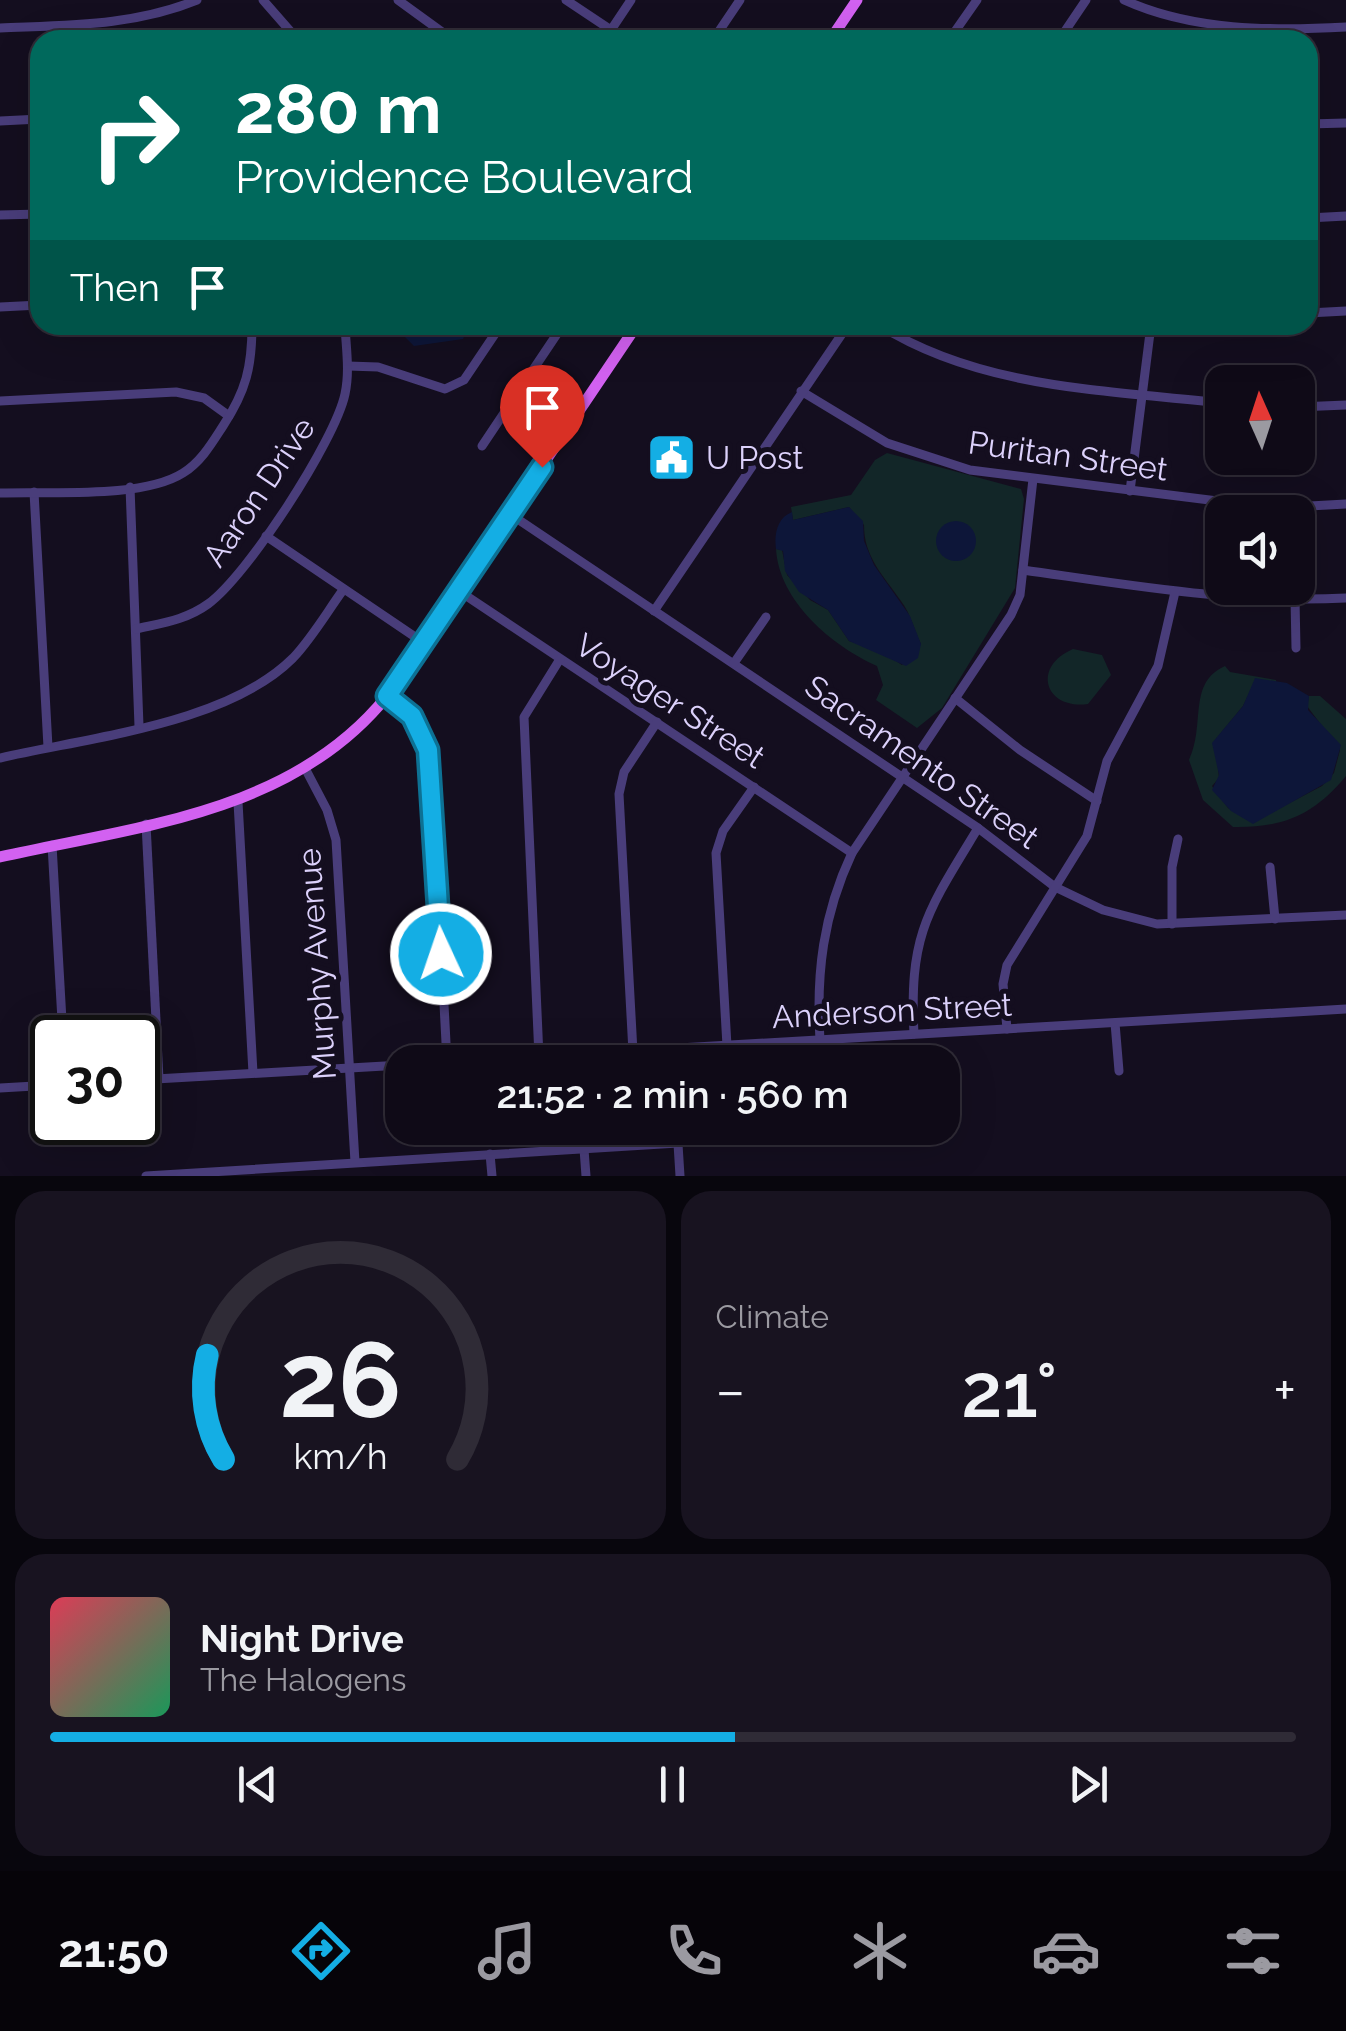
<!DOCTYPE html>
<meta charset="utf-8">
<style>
body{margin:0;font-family:Raleway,sans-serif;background:#181320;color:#f1f3f6;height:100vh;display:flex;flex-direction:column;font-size:38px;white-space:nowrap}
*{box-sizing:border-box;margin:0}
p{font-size:32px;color:#9b9aa1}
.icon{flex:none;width:55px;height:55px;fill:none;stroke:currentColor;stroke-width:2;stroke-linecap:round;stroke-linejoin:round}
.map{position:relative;height:1176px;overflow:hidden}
.drawer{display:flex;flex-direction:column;gap:15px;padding:15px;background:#08060d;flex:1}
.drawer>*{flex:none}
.guide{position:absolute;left:30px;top:30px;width:1288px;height:305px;border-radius:30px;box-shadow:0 10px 40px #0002,0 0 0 2px #2f2b36;background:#00695c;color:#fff;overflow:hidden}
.needle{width:65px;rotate:357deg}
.tools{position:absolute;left:1205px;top:365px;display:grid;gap:20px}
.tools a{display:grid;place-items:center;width:110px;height:110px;border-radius:20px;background:#0f0a17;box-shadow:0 10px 40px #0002,0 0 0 2px #2f2b36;font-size:50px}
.speed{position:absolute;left:30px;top:1015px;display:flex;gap:20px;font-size:50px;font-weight:700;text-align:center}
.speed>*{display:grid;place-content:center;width:130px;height:130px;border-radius:50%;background:#0f0a17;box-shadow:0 10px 40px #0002,0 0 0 2px #2f2b36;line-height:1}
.speed .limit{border:5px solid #111;border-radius:15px;background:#fff;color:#111}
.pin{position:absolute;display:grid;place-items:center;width:85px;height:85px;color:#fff;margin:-102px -42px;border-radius:50% 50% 50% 0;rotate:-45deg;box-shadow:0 0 10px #0007}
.pin .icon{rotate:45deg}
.me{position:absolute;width:110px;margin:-55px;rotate:357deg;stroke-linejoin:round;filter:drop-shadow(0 0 8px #0008)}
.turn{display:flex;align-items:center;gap:35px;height:210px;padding:0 40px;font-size:45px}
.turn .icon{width:130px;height:130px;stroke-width:2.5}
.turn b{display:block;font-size:70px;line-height:85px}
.then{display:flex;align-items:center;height:95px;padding:0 40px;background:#0003;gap:20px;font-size:38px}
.big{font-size:75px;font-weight:600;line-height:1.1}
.drawer .card{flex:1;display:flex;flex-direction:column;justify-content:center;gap:15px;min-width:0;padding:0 35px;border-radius:30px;background:#181320}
.drawer .dial{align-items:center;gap:0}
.dial svg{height:260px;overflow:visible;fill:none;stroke:#2f2b36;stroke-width:7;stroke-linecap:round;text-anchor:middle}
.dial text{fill:#f1f3f6;stroke:none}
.song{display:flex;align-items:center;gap:30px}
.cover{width:120px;height:120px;border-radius:15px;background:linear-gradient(135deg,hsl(350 70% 55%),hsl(150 70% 35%))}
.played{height:10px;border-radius:5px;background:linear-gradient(90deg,#14aee4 55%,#2f2b36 55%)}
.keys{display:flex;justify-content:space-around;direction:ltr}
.heat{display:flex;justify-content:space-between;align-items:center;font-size:55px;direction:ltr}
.drawer .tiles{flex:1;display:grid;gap:15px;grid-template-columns:1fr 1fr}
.card:last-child{grid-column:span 2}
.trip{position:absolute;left:385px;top:1045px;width:575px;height:100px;border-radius:30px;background:#0f0a17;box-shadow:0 10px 40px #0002,0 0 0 2px #2f2b36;font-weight:600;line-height:100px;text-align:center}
.tabs{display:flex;height:160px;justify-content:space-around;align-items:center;background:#060409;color:#9b9aa1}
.tabs .icon{width:70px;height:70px}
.tabs .current{color:#14aee4}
.tabs b{font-size:45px;color:#f1f3f6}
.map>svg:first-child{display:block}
</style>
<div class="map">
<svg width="1346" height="1176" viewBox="0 0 1346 1176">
<rect width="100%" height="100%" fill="#140e1f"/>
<!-- green -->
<g fill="#122628">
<path d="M887,453l134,36 3,10 -9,89 -73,120 -25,20 -41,-28 7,-15 -6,-19c-45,-20 -98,-65 -101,-117l6,1 5,25 23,25 18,10 21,31 32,10 21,14 19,-21c-7,-14 -10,-30 -20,-43 -18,-26 -37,-44 -37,-76l-15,-18 -56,13 -2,-13 60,-12 24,-35z"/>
<path d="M1073,649l29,6 9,20 -23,29c-43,6 -57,-37 -15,-55z"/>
<path d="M1225,666l5,6 46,8v4l-23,1 -10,21 -28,34 4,38 -7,8 16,22 25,14 69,-36 12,-13 6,-23 -33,-44 2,-10h11l26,23v57c-32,39 -63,52 -113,51l-30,-27 -14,-40c17,-36 -2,-77 36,-94z"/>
</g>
<!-- water -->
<g fill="#0d1639">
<path d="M393,325h77l-7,14 -49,7z"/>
<path d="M849,507l14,14 1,20 10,24 36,51 11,28 -3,14 -12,8 -57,-25 -21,-31 -29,-18 -14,-21 -2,-20 -7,-2c-2,-15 1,-31 16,-37l1,8z"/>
<circle cx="956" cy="541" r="20"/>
<path d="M1255,678l32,5 22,13 -1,14 33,35 -10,35 -78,44 -22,-13 -19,-21 7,-15 -7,-32 31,-37z"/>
</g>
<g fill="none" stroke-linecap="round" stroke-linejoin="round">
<!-- minor -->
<g stroke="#493d7a" stroke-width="9">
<path d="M263,0l35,40"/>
<path d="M398,0l55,40"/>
<path d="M566,0l60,40"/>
<path d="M1124,0c68,31 148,31 222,27"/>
<path d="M0,28c67,-3 134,-2 197,-28"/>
<path d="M611,30l20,-30"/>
<path d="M713,40l27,-40"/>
<path d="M949,40l28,-40"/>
<path d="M1059,40l27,-40"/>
<path d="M0,121l40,-2"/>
<path d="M1308,124l38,-1"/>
<path d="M0,215l40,-1"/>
<path d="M1308,218l38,-2"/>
<path d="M0,307l40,-2"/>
<path d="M1308,313l38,-2"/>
<path d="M879,325c102,64 227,65 343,78"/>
<path d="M348,366l30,1 67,22 19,-9 37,-55"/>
<path d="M801,391l86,52 83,27 303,38 73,-4"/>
<path d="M0,401l176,-9 28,6 25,18"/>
<path d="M1298,407l48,-2"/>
<path d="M482,446l81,-121"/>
<path d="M130,487l9,239"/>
<path d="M1130,491l21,-166"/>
<path d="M34,492l14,255"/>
<path d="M0,493c49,-2 142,6 183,-20 18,-11 29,-30 40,-47 23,-35 29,-59 29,-101"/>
<path d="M510,514l468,314 77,59 48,23 54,14 189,-9"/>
<path d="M266,536l158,107"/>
<path d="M1023,570c107,15 215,34 323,28"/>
<path d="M459,591l393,262"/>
<path d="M1295,599l1,49"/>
<path d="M654,611l194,-286"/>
<path d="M136,629c26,-6 50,-9 72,-25 39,-28 127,-163 137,-210 5,-23 1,-46 0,-69"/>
<path d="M734,663l32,-46"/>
<path d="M387,696c28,22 39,41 45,77l15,289"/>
<path d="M955,698l65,52 77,51"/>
<path d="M0,758c90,-21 227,-34 293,-100 19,-20 34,-46 50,-68"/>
<path d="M306,770l21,40 9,30 19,322"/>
<path d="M238,802l15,271"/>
<path d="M146,824l13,255"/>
<path d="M52,845l11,193"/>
<path d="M1270,867l5,52"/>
<path d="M1172,924v-57l6,-28"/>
<path d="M1115,1023l4,48"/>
<path d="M1007,1029l-4,-45 4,-19 80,-129 20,-75 51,-95 17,-74"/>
<path d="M914,1034c-5,-100 13,-122 64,-206"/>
<path d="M820,1040c-4,-67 3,-125 32,-187l159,-238 9,-20 13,-116"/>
<path d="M727,1046l-11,-193 7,-22 31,-44"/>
<path d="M633,1052l-14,-258 5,-22 33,-50"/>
<path d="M539,1057l-15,-340 36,-58"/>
<path d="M442,1062l904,-53"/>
<path d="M138,1080l264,-15"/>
<path d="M0,1088l52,-3"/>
<path d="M677,1128l3,48"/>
<path d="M584,1149l2,27"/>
<path d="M490,1154l2,22"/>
<path d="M146,1176l532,-33"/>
</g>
<!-- major -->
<g stroke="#d261f1" stroke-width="11">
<path d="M830,40l27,-40"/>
<path d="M0,857c138,-31 293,-44 387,-161l250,-371"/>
</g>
</g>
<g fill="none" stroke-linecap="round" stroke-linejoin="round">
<defs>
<path id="route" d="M441,954l-13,-204 -16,-34 -25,-20 155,-229"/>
</defs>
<!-- route casing -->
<use href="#route" stroke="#0d7194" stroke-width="25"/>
<!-- route -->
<use href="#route" stroke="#14aee4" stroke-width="18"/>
</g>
<!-- icons -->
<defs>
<symbol id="civic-square" viewBox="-11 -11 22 22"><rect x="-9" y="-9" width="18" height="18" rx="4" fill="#14aee4" stroke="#140e1f"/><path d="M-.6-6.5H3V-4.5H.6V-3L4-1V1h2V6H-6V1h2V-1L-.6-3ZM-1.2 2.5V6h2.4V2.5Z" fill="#fff"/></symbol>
</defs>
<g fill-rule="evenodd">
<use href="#civic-square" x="644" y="430" width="55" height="55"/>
</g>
<g text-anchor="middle" stroke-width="10" stroke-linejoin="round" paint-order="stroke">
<!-- street labels -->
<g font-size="32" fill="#dcd1fb" stroke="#140e1f">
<text transform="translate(1068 456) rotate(8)" y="11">Puritan Street</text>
<text transform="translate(259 492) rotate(-56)" y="11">Aaron Drive</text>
<text transform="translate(670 701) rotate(33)" y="11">Voyager Street</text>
<text transform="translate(922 762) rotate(35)" y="11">Sacramento Street</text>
<text transform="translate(317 964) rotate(-94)" y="11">Murphy Avenue</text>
<text transform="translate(892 1011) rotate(-3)" y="11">Anderson Street</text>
</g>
<!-- poi labels -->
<g font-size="32" fill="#dcd1fb" stroke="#140e1f" text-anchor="start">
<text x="706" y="469">U Post</text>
</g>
</g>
</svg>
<div class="tools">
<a><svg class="needle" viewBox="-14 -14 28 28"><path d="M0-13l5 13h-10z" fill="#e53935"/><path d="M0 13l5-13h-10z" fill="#9b9aa1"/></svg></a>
<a><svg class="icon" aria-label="sound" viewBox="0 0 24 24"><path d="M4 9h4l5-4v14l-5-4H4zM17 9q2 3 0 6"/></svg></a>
</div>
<div class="speed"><div class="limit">30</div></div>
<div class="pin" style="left:542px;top:467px;background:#d93025"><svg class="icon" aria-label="arrive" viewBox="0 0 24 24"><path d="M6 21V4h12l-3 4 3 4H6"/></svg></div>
<svg class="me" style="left:441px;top:954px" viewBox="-20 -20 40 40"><circle r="17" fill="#14aee4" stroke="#fff" stroke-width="3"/><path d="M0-11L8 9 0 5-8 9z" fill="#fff"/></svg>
<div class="trip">21:52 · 2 min · 560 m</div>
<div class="guide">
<div class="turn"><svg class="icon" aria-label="right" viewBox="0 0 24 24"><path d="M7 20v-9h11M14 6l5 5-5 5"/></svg><div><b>280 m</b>Providence Boulevard</div></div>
<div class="then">Then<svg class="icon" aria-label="arrive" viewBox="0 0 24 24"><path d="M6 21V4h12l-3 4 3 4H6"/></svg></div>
</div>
</div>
<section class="drawer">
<div class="tiles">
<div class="card dial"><svg viewBox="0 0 100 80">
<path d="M14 69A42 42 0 1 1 86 69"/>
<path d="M14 69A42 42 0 0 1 9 37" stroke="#14aee4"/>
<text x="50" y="56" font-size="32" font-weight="700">26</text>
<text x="50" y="72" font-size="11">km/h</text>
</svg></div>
<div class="card"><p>Climate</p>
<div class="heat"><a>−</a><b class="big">21°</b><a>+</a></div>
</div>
<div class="card">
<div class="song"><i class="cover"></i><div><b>Night Drive</b><p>The Halogens</p></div></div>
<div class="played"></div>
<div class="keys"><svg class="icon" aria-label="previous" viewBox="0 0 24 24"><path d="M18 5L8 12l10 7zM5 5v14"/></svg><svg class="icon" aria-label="pause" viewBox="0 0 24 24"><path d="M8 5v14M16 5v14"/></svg><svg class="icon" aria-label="next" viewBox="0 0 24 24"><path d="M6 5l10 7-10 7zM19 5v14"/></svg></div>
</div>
</div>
</section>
<nav class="tabs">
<b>21:50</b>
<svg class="icon current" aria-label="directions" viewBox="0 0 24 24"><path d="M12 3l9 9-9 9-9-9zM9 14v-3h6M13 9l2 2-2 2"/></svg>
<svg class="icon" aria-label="music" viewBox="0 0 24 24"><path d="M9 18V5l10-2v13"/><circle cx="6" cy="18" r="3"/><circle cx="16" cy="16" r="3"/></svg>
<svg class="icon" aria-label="phone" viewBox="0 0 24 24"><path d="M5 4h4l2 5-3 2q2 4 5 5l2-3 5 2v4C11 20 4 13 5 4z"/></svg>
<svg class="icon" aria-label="climate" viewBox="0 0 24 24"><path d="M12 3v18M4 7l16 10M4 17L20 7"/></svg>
<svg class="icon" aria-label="car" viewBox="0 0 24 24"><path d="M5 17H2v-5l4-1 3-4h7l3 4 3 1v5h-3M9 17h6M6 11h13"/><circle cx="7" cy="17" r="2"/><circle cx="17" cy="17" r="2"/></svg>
<svg class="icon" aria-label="filters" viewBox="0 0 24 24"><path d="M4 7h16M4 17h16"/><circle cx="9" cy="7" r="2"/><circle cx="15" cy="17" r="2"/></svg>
</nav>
